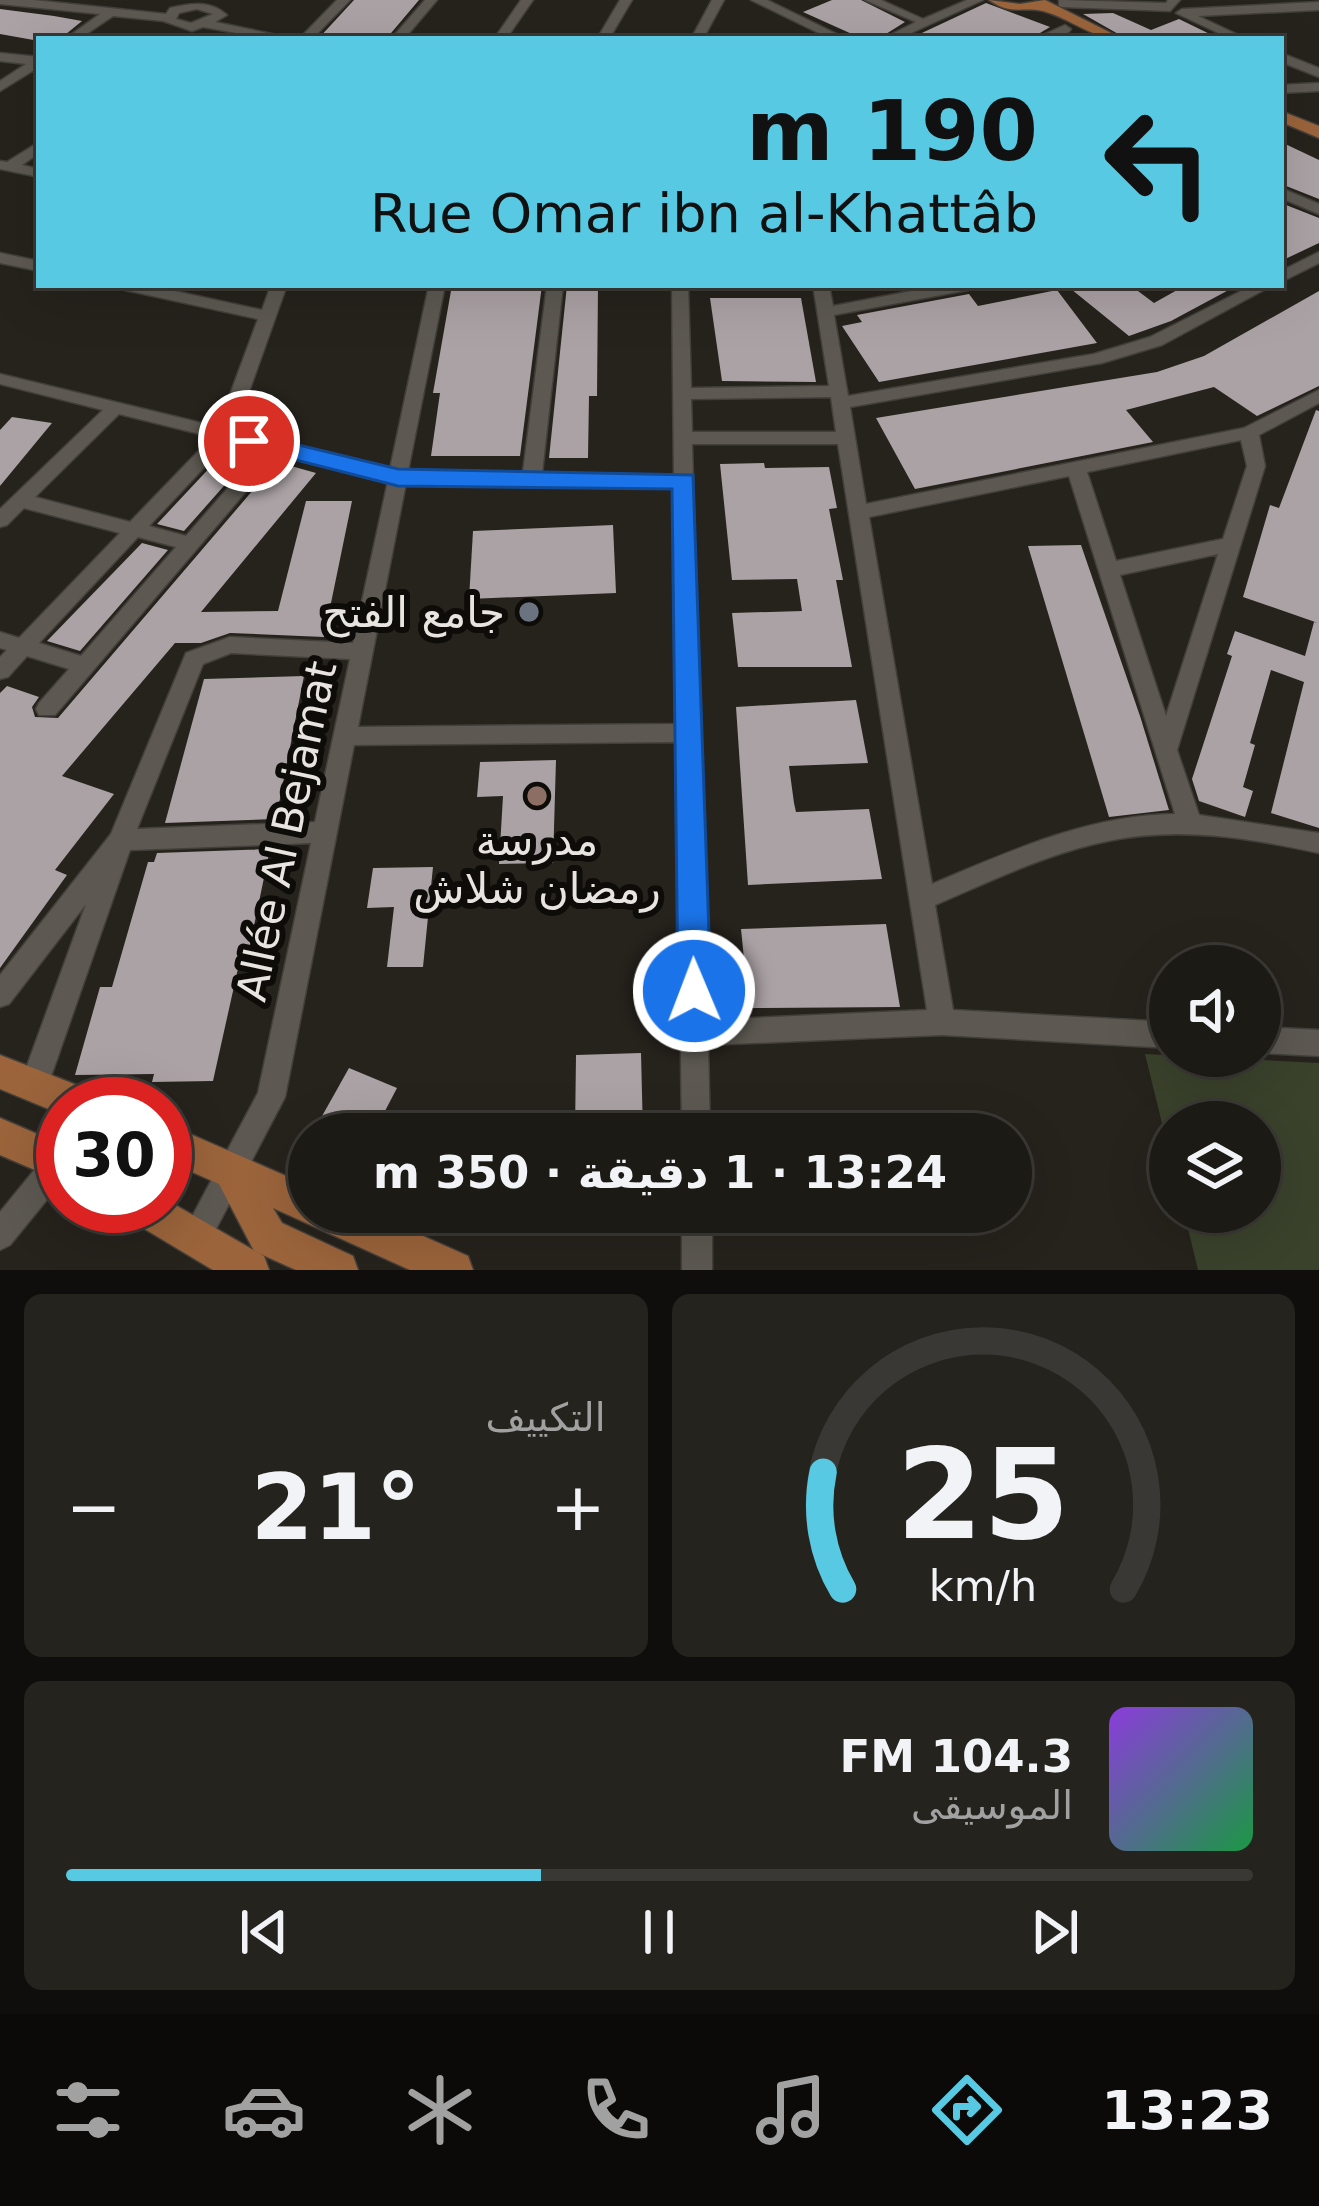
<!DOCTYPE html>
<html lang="ar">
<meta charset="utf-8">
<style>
body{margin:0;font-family:"DejaVu Sans","Noto Naskh Arabic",sans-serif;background:#25231e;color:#f1f3f6;direction:rtl;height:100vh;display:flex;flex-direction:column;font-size:45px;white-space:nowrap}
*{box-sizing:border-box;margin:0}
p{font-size:39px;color:#a0a1a0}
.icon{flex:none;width:66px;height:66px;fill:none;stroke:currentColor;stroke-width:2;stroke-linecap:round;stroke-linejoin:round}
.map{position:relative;height:1270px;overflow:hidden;direction:ltr}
.drawer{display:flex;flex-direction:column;gap:24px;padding:24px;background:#0f0e0c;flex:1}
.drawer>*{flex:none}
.hud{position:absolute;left:36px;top:36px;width:1248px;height:252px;border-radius:0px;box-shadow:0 12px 48px #0002,0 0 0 3px #3a3834;direction:rtl;background:#57c9e2;color:#111;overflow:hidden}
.tools{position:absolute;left:1149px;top:945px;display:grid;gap:24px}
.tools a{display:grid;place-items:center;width:132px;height:132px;border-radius:50%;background:#1c1a15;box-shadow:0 12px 48px #0002,0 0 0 3px #3a3834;font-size:60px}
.speed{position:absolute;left:36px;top:1077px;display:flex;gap:24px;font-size:60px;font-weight:700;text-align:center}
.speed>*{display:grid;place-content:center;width:156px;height:156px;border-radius:50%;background:#1c1a15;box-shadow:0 12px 48px #0002,0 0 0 3px #3a3834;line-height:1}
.speed .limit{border:18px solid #d22;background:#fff;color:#111}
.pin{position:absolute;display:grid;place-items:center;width:102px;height:102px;color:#fff;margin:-51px;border:6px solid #fff;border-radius:50%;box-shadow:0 3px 12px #0007}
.me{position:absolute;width:132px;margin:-66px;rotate:359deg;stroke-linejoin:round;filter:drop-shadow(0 0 9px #0008)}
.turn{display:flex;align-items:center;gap:42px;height:252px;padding:0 48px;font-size:54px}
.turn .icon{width:156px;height:156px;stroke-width:2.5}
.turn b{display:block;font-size:84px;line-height:102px}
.big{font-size:90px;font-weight:600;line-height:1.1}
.drawer .tile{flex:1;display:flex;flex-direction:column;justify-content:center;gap:18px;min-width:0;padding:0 42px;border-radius:18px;background:#25231e}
.drawer .dial{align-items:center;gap:0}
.dial svg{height:312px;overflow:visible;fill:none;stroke:#3a3834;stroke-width:7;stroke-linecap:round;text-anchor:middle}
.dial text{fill:#f1f3f6;stroke:none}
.song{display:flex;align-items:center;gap:36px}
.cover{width:144px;height:144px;border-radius:18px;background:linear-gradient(135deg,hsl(270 70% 55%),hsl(140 70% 35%))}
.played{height:12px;border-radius:6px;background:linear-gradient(90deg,#57c9e2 40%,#3a3834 40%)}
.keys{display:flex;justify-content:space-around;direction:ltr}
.heat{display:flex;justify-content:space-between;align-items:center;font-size:66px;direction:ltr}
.drawer .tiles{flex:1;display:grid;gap:24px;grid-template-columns:1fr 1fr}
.tile:last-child{grid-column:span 2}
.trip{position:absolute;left:288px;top:1113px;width:744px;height:120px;border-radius:60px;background:#1c1a15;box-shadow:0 12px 48px #0002,0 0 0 3px #3a3834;font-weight:600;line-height:120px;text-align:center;direction:rtl}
.tabs{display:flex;height:192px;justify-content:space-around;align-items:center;background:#0b0a08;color:#a0a1a0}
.tabs .icon{width:84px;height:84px}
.tabs .active{color:#57c9e2}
.tabs b{font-size:54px;color:#f1f3f6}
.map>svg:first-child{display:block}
</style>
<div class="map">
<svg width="1319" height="1270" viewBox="0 0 1319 1270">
<rect width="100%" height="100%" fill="#26221c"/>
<!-- green -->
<path fill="#3a422c" d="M1145,1054l174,9v207h-121l-14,-58h76v-90h-90v34z"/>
<!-- building -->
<g fill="#aba2a5">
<path d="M354,0h65l-33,39h-68z"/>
<path d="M832,0h29l44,22 -27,17h-15l-60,-27z"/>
<path d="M986,3l64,24 -20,12h-121z"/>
<path d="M0,9l54,7 28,5 -22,18 -21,2 -39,-7z"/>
<path d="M1113,13l38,17 28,-11 41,20h-93l-44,-25z"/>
<path d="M1281,142l38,18v39l-38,-15z"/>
<path d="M1281,203l38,15v25l-38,18z"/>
<path d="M452,285h90l-22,171h-89l9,-63h-7z"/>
<path d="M567,285h31l-1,111h-8l-1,62h-39z"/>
<path d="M1066,285h64l24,18 32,-18h52l-67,36 -42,15z"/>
<path d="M1057,290l40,53 -218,39 -37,-56 20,-4 -5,-7 112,-21 9,12z"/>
<path d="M1319,291v95l-62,30 -43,-29 -88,23 27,32 -238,47 -39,-71 281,-46 47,-16z"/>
<path d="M710,298h91l15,84 -94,-1z"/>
<path d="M1316,410l3,1v417l-48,-15 33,-131 -33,-12 -21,73 5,2 -12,42 10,4 -8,26 -46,-16 -7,-22 40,-123 -5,-2 8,-23 70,25 9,-34 4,1 -75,-26 27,-92 9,3z"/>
<path d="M12,417l40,6 -52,63v-56z"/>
<path d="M230,446l24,6 -70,79 -27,-7z"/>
<path d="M277,462l39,11 -115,139 77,-1 28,-110h46l-28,136 -94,-4 -29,10h-26l-113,133 52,18 -59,76 12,5 -67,93v-275l7,-7 32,11 -7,10 3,10 23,1z"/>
<path d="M764,463l1,5 64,-1 8,41 -8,1 14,71h-7l16,87h-114l-6,-54 70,-2 -5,-32 -65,1 -12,-116z"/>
<path d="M613,525l3,68 -147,6 4,-68z"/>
<path d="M142,543l26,7 -88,101 -33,-10z"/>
<path d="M1081,545l59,171 29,94 -60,7 -81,-271z"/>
<path d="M304,676l-28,143 -111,4 39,-144z"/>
<path d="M856,700l12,63 -79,3 5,37 2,9 73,-3 13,70 -134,6 -12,-178z"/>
<path d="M556,760l-3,103 -54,1 4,-68 -26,1 3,-35z"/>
<path d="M270,849l-24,115h-7l-26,117 -61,1 2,-8 -79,1 25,-88h12l36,-125h6l3,-9z"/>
<path d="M433,867l-10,100h-36l7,-60 -27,1 6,-40z"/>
<path d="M886,924l14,83 -151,1 -8,-79z"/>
<path d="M641,1053l2,81 -68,-2 1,-77z"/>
<path d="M349,1068l48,20 -24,46h-61z"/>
<path d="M596,1212h48v16l-48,1z"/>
</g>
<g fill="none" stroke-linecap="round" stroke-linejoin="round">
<defs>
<g id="minor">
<path d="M0,0h33l133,14 4,-6c22,-5 40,-8 57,7l-12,7 81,17h-26l-67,-12 -11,4 -29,-10 -50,-5 -34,23h-14l35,-25 -100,-10zM197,9l16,5 -22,9 -15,-4 3,-6z"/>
<path d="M337,0h13l-38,39h-13z"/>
<path d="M425,0h12l-33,39h-13z"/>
<path d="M521,0h12l-27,39h-12z"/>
<path d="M620,0h12l-23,39h-12z"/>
<path d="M712,0h12l-21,39h-12z"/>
<path d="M751,0h16l80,39h-16z"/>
<path d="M865,0h16l42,19 44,-19h16l-85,39h-16l34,-17z"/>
<path d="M1059,0l107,3 2,-3h12l-10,11 -107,-4 -4,-1z"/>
<path d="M1319,2v8l-121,6 49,23h-16l-55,-26 6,-4z"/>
<path d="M1065,25l6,4 -2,3 -18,7h-17z"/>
<path d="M0,53l39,4v10l-39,24v-10l26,-17 -26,-3z"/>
<path d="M1281,53l38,15v9l-38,-15z"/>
<path d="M1319,83v8l-38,2v-8z"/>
<path d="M39,142v11l-17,12 17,4v8l-39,-8v-8l7,1z"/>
<path d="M1281,188l38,16v10l-38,-16z"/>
<path d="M1319,252v11l-38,19v-11z"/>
<path d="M0,253l39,8v10l-39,-8z"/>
<path d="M117,285h30l115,25 9,-25h16l-52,146 155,38 39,-184h16l-37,186 115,1 24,-187h16l-21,188 132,2 -2,-190h16l3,103 138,-2 -16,-101h16l4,21 110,-21h33l-8,5 -134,25 14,81 246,-42 56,-17 103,-52h20l-111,60 -60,18 -252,44 16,97 378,-76 75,-38v13l-60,32 6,31 -88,284 22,65 120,18v20c-69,-15 -140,-27 -211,-12 -60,12 -117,40 -173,64l18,105 217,12v26l-228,-13 -234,10 2,89h-28l-5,-392 -323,3 -69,352 -78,149 -10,5 -10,-5 -5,-10 5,-10 71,-133 53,-250 -181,7 -82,235 -4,10 -10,4 -10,-4 -4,-10 66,-181 -77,100 -9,3v-32l111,-141 75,-181 44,-16 123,6 35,-162 -110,-27 -223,261h-16l-3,-6 3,-6 30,-34 -42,-13 -19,21 -8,2v-22l7,-7 -7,-2v-16l19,6 101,-105 -96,-25 -17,17 -7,2v-18l103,-99 -103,-26v-10l218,53 40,-108 -133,-29zM831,397l5,35h-144l-1,-33zM119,414l93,23 -82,85 -95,-25zM1241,440l6,26 -24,73 -107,22 -29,-89zM229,441l33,8 -76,87 -37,-10zM692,444h146l89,566 -220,10zM1069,476l106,338c-86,1 -165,37 -243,70l-63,-367zM406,483l268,4 3,237 -319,3zM138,537l38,10 -95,109 -42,-13zM1218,554l-52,162 -46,-141zM231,653l119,6 -35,163 -178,7 66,-165z"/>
<path d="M1260,1027l59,3v26l-59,-3z"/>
<path d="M59,1148l4,1v31l-53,65 -10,5v-38l49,-60z"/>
<rect x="682" y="1212" width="30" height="58"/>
</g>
<g id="major">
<path d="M989,0l31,4 25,-4 78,39c-32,0 -51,-20 -80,-28 -22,-5 -31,5 -54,-11z"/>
<path d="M1281,111l38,15v12l-38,-16z"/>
<path d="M0,1055l92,36 5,13h-34v11l-63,-26z"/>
<path d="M0,1118l63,27v37l-63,-27z"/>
<path d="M165,1123l144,63v26h60l99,44 5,14h-63l-137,-62 9,15 71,33 5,14h-62l-42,-19 -35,-67 -54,-24z"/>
<path d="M165,1199l99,57 5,14h-56l-85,-51 -6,-13h43z"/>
</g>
</defs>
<!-- minor casing -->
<use href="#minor" stroke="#433f3b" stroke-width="3"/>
<!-- major casing -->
<use href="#major" stroke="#433f3b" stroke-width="3"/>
<!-- minor -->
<use href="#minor" fill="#5d5952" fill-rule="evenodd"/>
<!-- major -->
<use href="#major" fill="#9b643b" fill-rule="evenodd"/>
</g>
<!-- route -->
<path fill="#1a73e8" stroke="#114b97" stroke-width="3" d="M249,433l149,36 295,6 18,516 -4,11 -13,5 -12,-5 -4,-11 -6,-502 -274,-3 -157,-40v-10z"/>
<!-- markers -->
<circle fill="#6b7280" stroke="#0d0c09" stroke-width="4.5" cx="529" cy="612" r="12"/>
<circle fill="#8d6e63" stroke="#0d0c09" stroke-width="4.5" cx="537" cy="796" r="12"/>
<g text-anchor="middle" stroke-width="12" stroke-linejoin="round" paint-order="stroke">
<!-- poi labels -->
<g font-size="42" fill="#e8e5e1" stroke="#0d0c09" text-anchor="end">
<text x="505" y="627">جامع الفتح</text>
<text x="537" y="855" text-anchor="middle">مدرسة<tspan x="537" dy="48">رمضان شلاش</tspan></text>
</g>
<!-- street labels -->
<g font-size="42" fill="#e8e5e1" stroke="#0d0c09">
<text transform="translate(286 831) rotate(-78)" y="15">Allée Al Bejamat</text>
</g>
</g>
</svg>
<div class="tools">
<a><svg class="icon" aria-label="sound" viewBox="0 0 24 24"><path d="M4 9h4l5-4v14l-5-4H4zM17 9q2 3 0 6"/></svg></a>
<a><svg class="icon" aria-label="layers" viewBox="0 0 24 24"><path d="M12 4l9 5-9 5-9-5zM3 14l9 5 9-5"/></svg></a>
</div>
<div class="speed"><div class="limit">30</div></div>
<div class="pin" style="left:249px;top:441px;background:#d93025"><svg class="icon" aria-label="arrive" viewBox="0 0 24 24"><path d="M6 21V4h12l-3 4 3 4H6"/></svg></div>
<svg class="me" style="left:694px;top:991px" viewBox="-20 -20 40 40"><circle r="17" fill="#1a73e8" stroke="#fff" stroke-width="3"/><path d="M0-11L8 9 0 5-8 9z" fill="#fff"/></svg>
<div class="trip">13:24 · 1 دقيقة · 350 m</div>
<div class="hud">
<div class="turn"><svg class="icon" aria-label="left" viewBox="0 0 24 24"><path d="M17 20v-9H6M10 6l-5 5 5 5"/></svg><div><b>190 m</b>Rue Omar ibn al-Khattâb</div></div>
</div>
</div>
<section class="drawer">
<div class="tiles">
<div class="tile dial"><svg viewBox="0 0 100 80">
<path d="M14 69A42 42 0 1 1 86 69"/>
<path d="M14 69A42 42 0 0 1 9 39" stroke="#57c9e2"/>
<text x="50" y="56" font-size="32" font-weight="700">25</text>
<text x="50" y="72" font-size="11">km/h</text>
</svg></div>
<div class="tile"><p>التكييف</p>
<div class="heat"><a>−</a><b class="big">21°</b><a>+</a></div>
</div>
<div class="tile">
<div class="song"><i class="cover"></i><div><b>104.3 FM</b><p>الموسيقى</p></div></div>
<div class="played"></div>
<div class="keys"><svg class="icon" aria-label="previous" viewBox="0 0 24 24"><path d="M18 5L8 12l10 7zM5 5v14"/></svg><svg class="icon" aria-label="pause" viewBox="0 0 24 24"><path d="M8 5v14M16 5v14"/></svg><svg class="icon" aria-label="next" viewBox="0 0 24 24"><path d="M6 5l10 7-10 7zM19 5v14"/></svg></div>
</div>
</div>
</section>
<nav class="tabs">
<b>13:23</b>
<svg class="icon active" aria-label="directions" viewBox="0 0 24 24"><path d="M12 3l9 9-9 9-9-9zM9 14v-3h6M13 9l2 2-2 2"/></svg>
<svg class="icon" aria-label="music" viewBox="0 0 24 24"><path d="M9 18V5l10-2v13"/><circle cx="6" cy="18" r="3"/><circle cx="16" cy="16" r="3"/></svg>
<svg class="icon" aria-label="phone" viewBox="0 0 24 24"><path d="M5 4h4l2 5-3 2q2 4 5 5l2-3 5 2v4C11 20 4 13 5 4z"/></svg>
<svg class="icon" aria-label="climate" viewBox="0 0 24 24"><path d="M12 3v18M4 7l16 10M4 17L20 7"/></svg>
<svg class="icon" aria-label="car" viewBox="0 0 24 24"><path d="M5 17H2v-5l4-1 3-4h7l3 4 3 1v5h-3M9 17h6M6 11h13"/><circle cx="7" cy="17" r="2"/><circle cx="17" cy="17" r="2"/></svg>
<svg class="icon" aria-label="filters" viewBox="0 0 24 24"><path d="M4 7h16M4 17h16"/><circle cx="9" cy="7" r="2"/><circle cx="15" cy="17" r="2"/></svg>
</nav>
